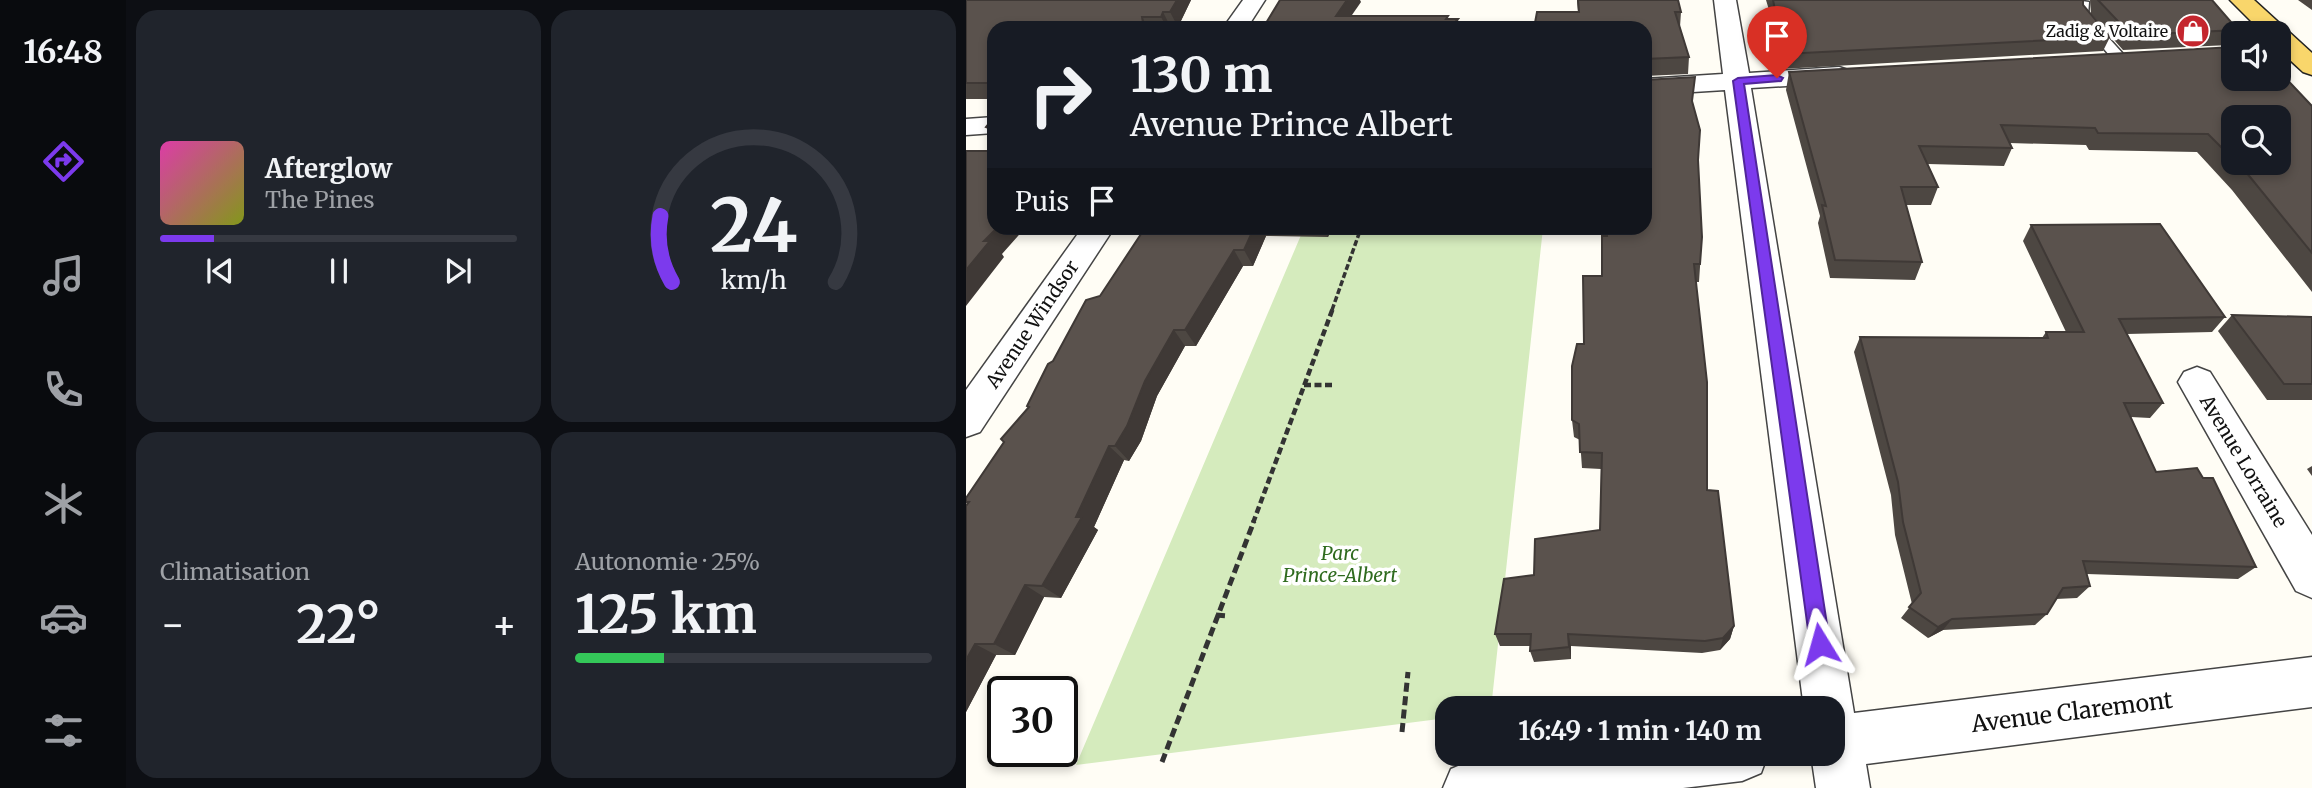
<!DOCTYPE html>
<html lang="fr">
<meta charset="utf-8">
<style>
body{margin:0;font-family:Merriweather,serif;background:#20242c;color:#f1f3f6;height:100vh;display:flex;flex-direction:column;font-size:26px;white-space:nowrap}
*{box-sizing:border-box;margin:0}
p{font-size:23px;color:#9ea1a6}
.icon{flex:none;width:38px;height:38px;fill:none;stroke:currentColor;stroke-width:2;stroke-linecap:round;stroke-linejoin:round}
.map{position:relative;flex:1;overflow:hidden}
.panel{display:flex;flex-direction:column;gap:10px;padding:10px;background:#0d0f14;width:840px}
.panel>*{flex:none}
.guide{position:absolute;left:21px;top:21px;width:665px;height:214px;border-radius:21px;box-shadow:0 4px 10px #0003;background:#171b24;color:#f1f3f6;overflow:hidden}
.tools{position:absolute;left:1255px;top:21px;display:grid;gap:14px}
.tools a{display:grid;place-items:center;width:70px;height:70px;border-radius:14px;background:#171b24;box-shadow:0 4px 10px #0003;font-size:35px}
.speed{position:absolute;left:21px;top:676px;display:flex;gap:14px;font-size:35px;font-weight:700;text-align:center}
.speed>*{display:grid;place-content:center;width:91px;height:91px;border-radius:50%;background:#171b24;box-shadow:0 4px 10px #0003;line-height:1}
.speed .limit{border:4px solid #111;border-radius:10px;background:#fff;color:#111}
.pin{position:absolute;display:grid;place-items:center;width:60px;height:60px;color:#fff;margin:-72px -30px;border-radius:50% 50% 50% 0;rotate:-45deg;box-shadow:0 0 7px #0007}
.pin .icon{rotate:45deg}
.me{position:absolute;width:77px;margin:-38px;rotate:352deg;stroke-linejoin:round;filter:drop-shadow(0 0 5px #0008)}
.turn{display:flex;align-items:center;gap:24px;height:147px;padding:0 28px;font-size:32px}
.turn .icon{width:91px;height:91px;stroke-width:2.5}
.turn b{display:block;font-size:49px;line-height:60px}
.then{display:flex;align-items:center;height:66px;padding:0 28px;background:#0003;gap:14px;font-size:26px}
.big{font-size:52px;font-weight:700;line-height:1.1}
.panel .card{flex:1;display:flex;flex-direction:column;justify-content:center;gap:10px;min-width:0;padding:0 24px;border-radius:21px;background:#20242c}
.panel .dial{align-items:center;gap:0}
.dial svg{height:182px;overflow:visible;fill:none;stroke:#363941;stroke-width:7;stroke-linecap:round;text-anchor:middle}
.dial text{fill:#f1f3f6;stroke:none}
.song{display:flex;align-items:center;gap:21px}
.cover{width:84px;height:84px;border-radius:10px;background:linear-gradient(135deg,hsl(320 70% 55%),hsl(70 70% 35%))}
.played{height:7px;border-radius:4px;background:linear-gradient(90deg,#7c3aed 15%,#363941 15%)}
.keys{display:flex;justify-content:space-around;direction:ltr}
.heat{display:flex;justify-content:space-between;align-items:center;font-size:38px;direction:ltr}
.charge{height:10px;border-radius:5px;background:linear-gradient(90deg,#34c759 25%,#363941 0)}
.panel .tiles{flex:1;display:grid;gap:10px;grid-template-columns:repeat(2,1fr)}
.trip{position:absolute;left:469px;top:696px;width:410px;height:70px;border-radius:21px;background:#171b24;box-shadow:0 4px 10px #0003;font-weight:700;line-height:70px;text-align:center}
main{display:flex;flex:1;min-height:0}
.dock{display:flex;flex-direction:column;width:126px;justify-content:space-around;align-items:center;background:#090b0e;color:#9ea1a6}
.dock .icon{width:49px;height:49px}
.dock .current{color:#7c3aed}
.dock b{font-size:32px;color:#f1f3f6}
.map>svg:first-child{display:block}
</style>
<main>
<nav class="dock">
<b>16:48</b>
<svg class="icon current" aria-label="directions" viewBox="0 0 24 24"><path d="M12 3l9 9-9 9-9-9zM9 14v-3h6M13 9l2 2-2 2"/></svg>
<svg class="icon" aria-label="music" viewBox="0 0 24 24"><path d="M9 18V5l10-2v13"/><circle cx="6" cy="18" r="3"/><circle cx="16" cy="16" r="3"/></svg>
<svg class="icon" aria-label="phone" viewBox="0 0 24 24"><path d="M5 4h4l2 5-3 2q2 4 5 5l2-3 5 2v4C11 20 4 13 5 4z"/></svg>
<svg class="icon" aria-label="climate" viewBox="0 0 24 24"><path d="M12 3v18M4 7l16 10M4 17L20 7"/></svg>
<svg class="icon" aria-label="car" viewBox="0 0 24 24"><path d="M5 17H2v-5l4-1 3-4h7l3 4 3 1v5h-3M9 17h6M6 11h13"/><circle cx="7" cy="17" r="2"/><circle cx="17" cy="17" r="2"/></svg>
<svg class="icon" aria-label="filters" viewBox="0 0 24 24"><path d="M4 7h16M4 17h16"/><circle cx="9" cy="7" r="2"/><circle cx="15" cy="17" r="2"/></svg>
</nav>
<section class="panel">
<div class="tiles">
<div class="card">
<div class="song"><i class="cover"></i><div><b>Afterglow</b><p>The Pines</p></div></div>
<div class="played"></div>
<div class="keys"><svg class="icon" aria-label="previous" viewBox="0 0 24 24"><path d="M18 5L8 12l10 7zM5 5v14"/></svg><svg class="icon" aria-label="pause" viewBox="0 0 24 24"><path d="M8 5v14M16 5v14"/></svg><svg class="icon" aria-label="next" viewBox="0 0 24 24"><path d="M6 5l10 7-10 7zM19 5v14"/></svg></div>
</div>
<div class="card dial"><svg viewBox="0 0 100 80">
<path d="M14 69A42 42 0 1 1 86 69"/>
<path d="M14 69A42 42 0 0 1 9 40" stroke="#7c3aed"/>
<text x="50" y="56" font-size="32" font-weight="700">24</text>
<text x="50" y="72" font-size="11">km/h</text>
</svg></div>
<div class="card"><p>Climatisation</p>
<div class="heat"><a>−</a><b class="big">22°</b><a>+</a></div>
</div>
<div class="card"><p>Autonomie · 25%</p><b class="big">125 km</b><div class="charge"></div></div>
</div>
</section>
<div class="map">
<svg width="1346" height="788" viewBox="0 0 1346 788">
<rect width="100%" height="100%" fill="#fffdf5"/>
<!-- green -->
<path fill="#d5ebbd" d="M338,228h239l-52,481h-44v9l-371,47z"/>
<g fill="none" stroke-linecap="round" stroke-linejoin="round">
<defs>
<path id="service" d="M1108,0l15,2 -1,13 37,41v6h-10l-37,-44 1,-12z"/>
<g id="minor">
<path d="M277,0h22l-18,28h-24z"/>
<path d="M748,0h22l13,73 90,-6 9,3 4,5 -4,5 -9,3 -88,5 103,625 458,-56v50l-446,57 4,24h-54l-5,-34h21v-45h-28l-79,-619 -80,5v-16l78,-5z"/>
<path d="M28,117v16l-28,2v-16z"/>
<path d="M116,228h32l-134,204 -14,5v-47z"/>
<path d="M1231,367l13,5 102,163v63l-16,-7 -118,-209 6,-10z"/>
<path d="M558,754h244l-7,19 -19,8 -59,7h-240l8,-19 19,-8z"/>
</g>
<path id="primary" d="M1264,0h24l58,53v22l-9,-3 -25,-23v-16h-15z"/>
</defs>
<!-- service casing -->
<use href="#service" stroke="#444" stroke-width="3"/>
<!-- minor casing -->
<use href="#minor" stroke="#444" stroke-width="3"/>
<!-- primary casing -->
<use href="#primary" stroke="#222" stroke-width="3"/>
<!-- path-far2 -->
<g stroke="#333" stroke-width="3.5" stroke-dasharray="6 2.5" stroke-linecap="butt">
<path d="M464,228l4,5"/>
<path d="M366,310l29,-82"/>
</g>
<!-- path-far1 -->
<g stroke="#333" stroke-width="4.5" stroke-dasharray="7 3.5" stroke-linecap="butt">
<path d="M338,385h28"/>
<path d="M287,523l80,-215"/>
</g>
<!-- path -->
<g stroke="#333" stroke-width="5" stroke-dasharray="9 4.5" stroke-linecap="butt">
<path d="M250,615l13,1"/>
<path d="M436,732l6,-60"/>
<path d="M196,762l92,-241"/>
</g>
<!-- service -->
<use href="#service" fill="#fff" fill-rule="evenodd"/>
<!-- minor -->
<use href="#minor" fill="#fff" fill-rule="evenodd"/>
<!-- primary -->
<use href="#primary" fill="#f9d66b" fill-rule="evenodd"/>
</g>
<!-- wall -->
<g fill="#4d4742" fill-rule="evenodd">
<path d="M0,0h225l-13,27 -184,1v71h-28z"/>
<path d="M611,0h101l3,12 -1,15 9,30 -1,17 -43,2v-48l-67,-16z"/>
<path d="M800,0h317v5l27,32 -7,14 -322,18 -8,-46z"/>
<path d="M1124,0h122l26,30 -2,3h-3v5l-4,7 -106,5 -32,-36z"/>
<path d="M1332,0h14v10z"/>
<path d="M823,72l523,34v186l-80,-102 -35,-38 -108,-2 -3,-5 -77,-2 3,5 -8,18 -76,-2 10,23 -7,18h-25l16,57 -7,18 -85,-2 -12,-55 2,-7 -34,-126zM1267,117l45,46h-45z"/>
<path d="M727,103l5,58 4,76 -3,45h-3l11,208 27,136 -4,13 -10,11 -18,3 -131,-7v13l-37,3 -4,-11v-5h-30l-5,-12 39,-59 66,-45 1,-61 -19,-1 -2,-28 -6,-3 -2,-17 12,-76 18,-68 3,-40v-8h40z"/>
<path d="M28,117v20l-8,-10z"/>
<path d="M1065,225l194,92 -13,15 -85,2 36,69 -13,15 -19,-1 25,55 100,95 -18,12 -151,-5 3,12 -13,12 -21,1 -9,15 -12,11 -92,5 -15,8 -27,-20 11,-14 -17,-69 -4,-40 -37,-143 6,-15 182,1 4,-6h20l-43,-91z"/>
<path d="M179,228h187l-4,9 -62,-1 -13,30h-10l-47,80h-11l-28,50 -16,45 -12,20 -5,-1 -30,67 4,3 -37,68 -17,-1 -29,58h-19l-30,57 1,-208 -1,-1v-5l63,-90 24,-47 47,-65z"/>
<path d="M1266,315l80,2v83h-45l-49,-69z"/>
<path d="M1346,466v10l-5,-7z"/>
</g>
<!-- shaded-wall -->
<g fill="#3f3936">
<path d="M211,0h14l-13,27 -8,-15z"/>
<path d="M381,0h13l1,2 -18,26 -7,-12z"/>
<path d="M197,12l8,16h-4l-6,-11z"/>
<path d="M176,17l6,11h-4z"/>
<path d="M492,19l1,9h-9z"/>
<path d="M31,228h28l-23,26 2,3 -38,49v-36l18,-29z"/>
<path d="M288,228h7l5,8 -13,30 -9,-16z"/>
<path d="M358,228h8l-4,9z"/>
<path d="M268,250l9,16 -47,80 -11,-16z"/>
<path d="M208,330l11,16 -28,50 -16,45 -12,20 -14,-15 30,-65z"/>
<path d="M143,446l15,14 -30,67 4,3 -37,68 -19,-12z"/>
<path d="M59,585l19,12 -29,58 -21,-11z"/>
<path d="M986,619l-9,11 -15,8 10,-11z"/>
<path d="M768,626l-4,13 -10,11 3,-12z"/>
<path d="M602,634l3,12v13l-2,-12z"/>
<path d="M9,644l21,11 -30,57v-52z"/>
</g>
<!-- building -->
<g fill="#5a524d" stroke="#3f3936" stroke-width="2">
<path d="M0,0h211l-7,12h-7l-2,5h-19l2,11h-150v55h-28z"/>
<path d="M314,0h67l-11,16h112l-2,3h12l-8,9h-187z"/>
<path d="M612,0h100l3,12h-6l14,45 -44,2v-31h-111l3,-16h42z"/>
<path d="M807,0h310v5l27,32 -326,17z"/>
<path d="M1132,0h114l26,30 -107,5z"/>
<path d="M1267,47v32h45v-9l34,36v147l-66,-81 -10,-9h42v-46h-45v42l-25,-25 -110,-1 -3,-5 -94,-3 11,23 -93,-2 19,41h-37l21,75 -87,-2 -13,-55 4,1 -37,-134z"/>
<path d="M729,77l-3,24 8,29 -2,30 4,77 -2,27h-6l13,118v108l11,1 16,135 -11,12 -18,3 -137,-7 1,13 -39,4 1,-17h-36l9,-55 30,-4 1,-36 65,-9 2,-77 -22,-1 -1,-28 -7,-4v-54l5,-22h7l-1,-68h19v-40h5l-1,-8h39v-148z"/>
<path d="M28,117v13l-8,-3z"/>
<path d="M0,151h28v77h3l-13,13h6l-24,29z"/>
<path d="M1194,224l65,93 -106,2 44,84h-39l32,69 41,-4 6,10h10l43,89 -173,-6 7,25 -27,2 -16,26 -95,5 -14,8 -29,-20 12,-14 -18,-71 -5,-40 -38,-145 188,1 -2,-6h38l-53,-107z"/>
<path d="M179,228h109l-10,22h-10l-49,80h-11l-29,51 -18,45 -12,20h-6l-33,71h6l-40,69 -17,-1 -31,59h-19l-9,16v-154l3,-4h-3v-4l38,-56 -3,-3 28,-32 -2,-1 21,-42 5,-3 33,-61 14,-4z"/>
<path d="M1266,315l80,2v67h-28z"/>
</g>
<!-- route -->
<path fill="#7c3aed" stroke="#51269a" stroke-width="2" d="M811,75l6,3 -2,3 -37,3 86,560 -3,7 -7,3 -7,-3 -3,-7 -77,-563 5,-3z"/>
<!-- icons -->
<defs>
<symbol id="shop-disc" viewBox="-11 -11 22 22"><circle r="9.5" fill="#c4262e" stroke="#fff"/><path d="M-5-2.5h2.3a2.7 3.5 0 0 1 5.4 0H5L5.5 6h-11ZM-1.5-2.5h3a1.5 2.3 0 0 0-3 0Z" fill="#fff"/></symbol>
</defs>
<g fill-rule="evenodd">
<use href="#shop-disc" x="1208" y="12" width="38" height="38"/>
</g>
<g text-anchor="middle" stroke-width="7" stroke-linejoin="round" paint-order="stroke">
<!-- far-poi labels -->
<g font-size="16" fill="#111" stroke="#fff" text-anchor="end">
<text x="1202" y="37">Zadig &amp; Voltaire</text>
</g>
<!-- street labels -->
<g font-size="19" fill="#111" stroke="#fff">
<text transform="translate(66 324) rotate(-56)" y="7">Avenue Windsor</text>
<text transform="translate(1278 461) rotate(59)" y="7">Avenue Lorraine</text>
</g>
<!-- park labels -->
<g font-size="19" font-style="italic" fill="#2f6b1f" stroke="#fff">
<text x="374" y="560">Parc<tspan x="374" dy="22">Prince-Albert</tspan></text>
</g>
<!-- near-street labels -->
<g font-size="23" fill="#111" stroke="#fff">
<text transform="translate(1106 712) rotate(-7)" y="8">Avenue Claremont</text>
</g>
</g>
</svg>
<div class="tools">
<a><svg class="icon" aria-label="sound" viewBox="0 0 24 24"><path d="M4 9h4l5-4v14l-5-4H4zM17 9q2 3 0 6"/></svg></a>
<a><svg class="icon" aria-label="search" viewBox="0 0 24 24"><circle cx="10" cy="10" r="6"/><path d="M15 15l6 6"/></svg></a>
</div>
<div class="speed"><div class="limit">30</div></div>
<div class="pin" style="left:811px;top:78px;background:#d93025"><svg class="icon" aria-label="arrive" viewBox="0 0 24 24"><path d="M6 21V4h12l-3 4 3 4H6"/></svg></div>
<svg class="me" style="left:854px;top:644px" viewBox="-20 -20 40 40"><path d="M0-17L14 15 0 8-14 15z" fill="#7c3aed" stroke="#fff" stroke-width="4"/></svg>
<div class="trip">16:49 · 1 min · 140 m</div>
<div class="guide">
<div class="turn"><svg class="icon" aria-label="right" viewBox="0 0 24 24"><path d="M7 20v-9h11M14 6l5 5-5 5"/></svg><div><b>130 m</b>Avenue Prince Albert</div></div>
<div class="then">Puis<svg class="icon" aria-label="arrive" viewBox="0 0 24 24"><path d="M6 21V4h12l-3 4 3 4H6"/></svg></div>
</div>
</div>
</main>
